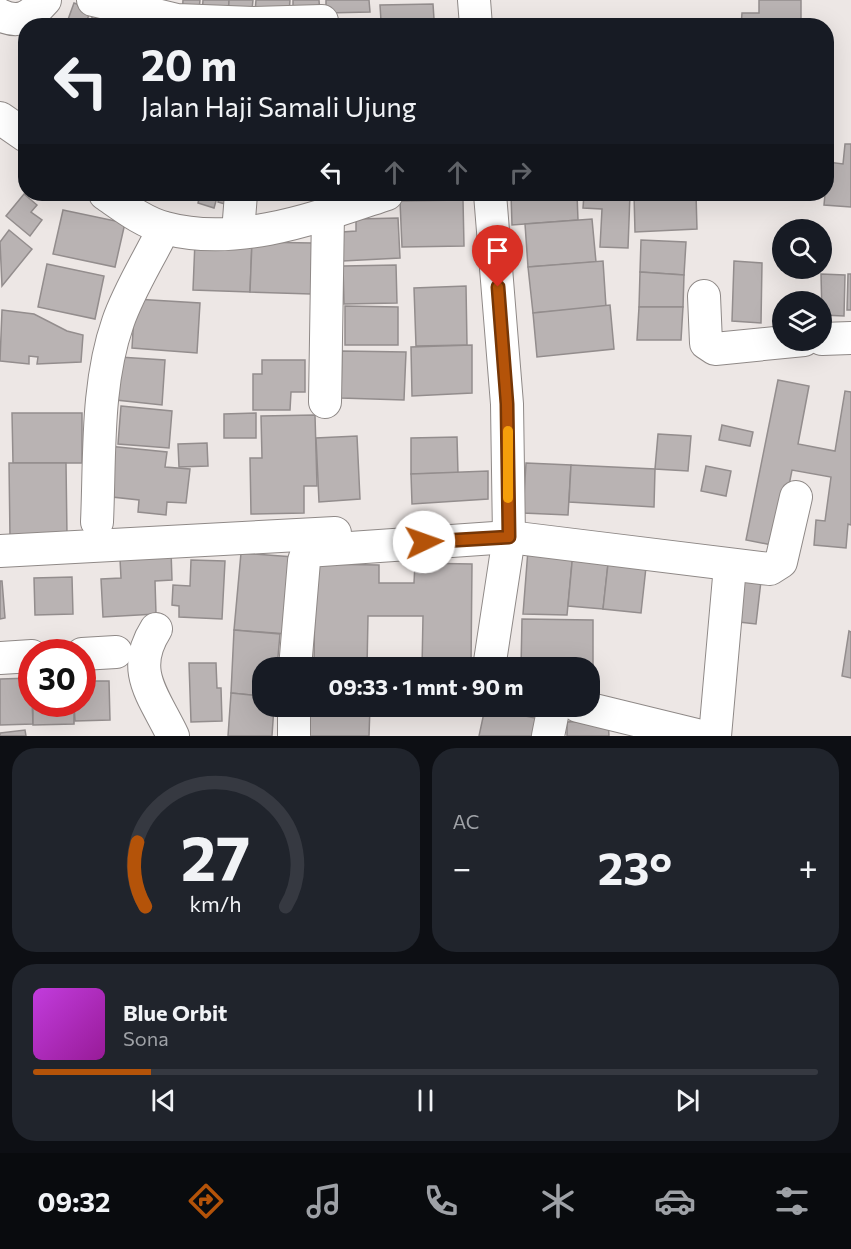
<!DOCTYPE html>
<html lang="id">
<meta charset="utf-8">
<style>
body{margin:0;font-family:Commissioner,sans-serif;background:#20242c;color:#f1f3f6;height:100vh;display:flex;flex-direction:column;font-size:22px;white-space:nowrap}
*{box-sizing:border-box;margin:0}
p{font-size:20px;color:#9ea1a6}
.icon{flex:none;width:33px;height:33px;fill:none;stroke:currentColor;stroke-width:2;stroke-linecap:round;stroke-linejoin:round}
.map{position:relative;height:736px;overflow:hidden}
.panel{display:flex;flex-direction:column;gap:12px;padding:12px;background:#0d0f14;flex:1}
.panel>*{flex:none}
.banner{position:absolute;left:18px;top:18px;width:816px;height:183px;border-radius:24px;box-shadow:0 6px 24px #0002;background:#171b24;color:#f1f3f6;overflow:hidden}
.buttons{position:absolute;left:772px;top:219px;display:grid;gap:12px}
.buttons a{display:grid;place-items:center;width:60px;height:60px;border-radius:50%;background:#171b24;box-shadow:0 6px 24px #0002;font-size:30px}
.speed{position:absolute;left:18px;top:639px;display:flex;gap:12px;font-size:30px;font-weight:700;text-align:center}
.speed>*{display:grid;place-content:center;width:78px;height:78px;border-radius:50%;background:#171b24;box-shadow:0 6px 24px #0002;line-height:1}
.speed .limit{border:9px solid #d22;background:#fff;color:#111}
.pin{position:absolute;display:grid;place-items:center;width:51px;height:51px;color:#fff;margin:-62px -26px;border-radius:50% 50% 50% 0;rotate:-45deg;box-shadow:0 0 6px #0007}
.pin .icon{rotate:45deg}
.me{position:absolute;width:66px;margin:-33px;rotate:87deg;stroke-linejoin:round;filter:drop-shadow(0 0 4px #0008)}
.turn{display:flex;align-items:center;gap:21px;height:126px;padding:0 24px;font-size:27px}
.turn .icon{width:78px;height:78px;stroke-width:2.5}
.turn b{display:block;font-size:42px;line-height:51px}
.lanes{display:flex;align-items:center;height:57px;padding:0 24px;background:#0003;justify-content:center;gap:30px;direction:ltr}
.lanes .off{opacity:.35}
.big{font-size:45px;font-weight:700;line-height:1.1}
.panel .widget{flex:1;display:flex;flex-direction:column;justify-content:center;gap:9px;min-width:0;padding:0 21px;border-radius:24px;background:#20242c}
.panel .dial{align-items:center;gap:0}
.dial svg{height:156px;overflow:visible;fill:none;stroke:#363941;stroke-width:7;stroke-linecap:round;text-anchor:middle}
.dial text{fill:#f1f3f6;stroke:none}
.song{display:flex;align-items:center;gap:18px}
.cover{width:72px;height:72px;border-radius:9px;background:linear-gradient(135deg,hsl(290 70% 55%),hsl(300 70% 35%))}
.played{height:6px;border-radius:3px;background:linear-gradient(90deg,#b45309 15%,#363941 15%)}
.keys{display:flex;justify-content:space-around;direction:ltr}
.heat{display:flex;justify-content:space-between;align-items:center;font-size:33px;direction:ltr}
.panel .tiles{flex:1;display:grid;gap:12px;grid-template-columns:1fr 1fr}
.widget:last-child{grid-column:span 2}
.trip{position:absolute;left:252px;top:657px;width:348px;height:60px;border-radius:24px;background:#171b24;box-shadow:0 6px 24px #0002;font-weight:700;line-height:60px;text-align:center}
.dock{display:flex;height:96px;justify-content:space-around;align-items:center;background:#090b0e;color:#9ea1a6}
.dock .icon{width:42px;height:42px}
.dock .selected{color:#b45309}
.dock b{font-size:27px;color:#f1f3f6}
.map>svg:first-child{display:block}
</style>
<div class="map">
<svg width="851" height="736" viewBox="0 0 851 736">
<rect width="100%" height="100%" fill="#ede7e5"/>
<!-- building -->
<g fill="#b9b3b3" stroke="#938d8d" stroke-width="1.5">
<path d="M183,0h17l-2,20 -16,-1z"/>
<path d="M203,0h26l-1,18 -26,-2z"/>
<path d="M229,0h24l-2,19 -23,-1z"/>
<path d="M256,0h34l-1,14 -34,-2z"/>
<path d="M293,0h26l1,15 -27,1z"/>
<path d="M326,0h43l1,12 -44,1z"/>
<path d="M759,0h42v26h-60l1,-13h17z"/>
<path d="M74,3l17,6 -6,17h-32l1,-6 12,5z"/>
<path d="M433,4l1,15 -53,2 -1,-16z"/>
<path d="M95,5l28,7 -3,14h-30z"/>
<path d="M845,144h6v63l-27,-2 4,-43 15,2z"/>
<path d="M24,194l13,11 -6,7 11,8 -12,16 -24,-20z"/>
<path d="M200,194h18l-4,14 -16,-5z"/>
<path d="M220,194h15v13l-17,-5z"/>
<path d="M254,194h36v5l-36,1z"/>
<path d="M511,194h66l1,26 -66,5z"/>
<path d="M584,194h46l-2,54 -28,-1 2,-38 -19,-1z"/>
<path d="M634,194h62l1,35 -62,3z"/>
<path d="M463,200l1,46 -62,1 -2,-46z"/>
<path d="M63,210l62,13 -10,44 -62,-13z"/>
<path d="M398,218l2,40 -57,3 -1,-29 14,-1v-12z"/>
<path d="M592,219l4,43 -68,5 -3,-43z"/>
<path d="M9,230l23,19 -30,37 -2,-44z"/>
<path d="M641,240l45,2 -2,33 -44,-3z"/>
<path d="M195,241l57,1 -2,50 -57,-2z"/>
<path d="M252,242l60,1 -1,51 -61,-2z"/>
<path d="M603,261l3,46 -73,6 -5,-46z"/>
<path d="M734,261l28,2 -1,60 -29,-2z"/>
<path d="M47,264l57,12 -9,43 -57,-12z"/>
<path d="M396,265l1,38 -53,1 -1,-38z"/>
<path d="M640,272l44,3 -1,32h-44z"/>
<path d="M821,274l24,1 -1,41 -22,-1z"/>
<path d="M848,274h3v36h-4z"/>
<path d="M466,286l1,59 -51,1 -2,-58z"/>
<path d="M135,299l65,4 -3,50 -65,-5z"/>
<path d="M610,305l4,44 -77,8 -4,-44z"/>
<path d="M345,306l53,1v38h-53z"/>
<path d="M639,307h44l-2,33h-44z"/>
<path d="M2,310l32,4 33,17 16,4 -2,27 -44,2 1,-7 -9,-1v8l-29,-3z"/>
<path d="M472,345v48l-60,3 -1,-49z"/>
<path d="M342,351l64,1 -2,48 -63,-2z"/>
<path d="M119,357l46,3 -3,45 -46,-5z"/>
<path d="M262,360h43v32h-14l-1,18h-37v-36h9z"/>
<path d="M778,380l31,6 -11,58 37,7 10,-60 6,1v133l-3,-1 -2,24 -32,-3 2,-25 9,1 6,-44 -39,-7 -15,76 -31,-6z"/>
<path d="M121,406l51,5 -3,37 -51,-4z"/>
<path d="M12,413h70v50h-69z"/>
<path d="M256,413v25h-32v-24z"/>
<path d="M315,415l2,71h-13v27l-53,1 -1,-56h12l-1,-42z"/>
<path d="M722,425l31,7 -3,14 -31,-6z"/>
<path d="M658,434l33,2 -3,35 -33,-2z"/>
<path d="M357,436l3,63 -41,3 -3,-64z"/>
<path d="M457,437l1,36 -47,1v-36z"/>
<path d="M207,443l1,23 -29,1 -1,-23z"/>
<path d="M108,446l59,6 -2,15 25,2 -4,34 -19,-1 -1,13 -28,-3 1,-12 -36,-4z"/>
<path d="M9,463h57l1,73 -57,1z"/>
<path d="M526,463l45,2 -3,50 -45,-2z"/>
<path d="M571,465l84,4 -1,38 -85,-5z"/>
<path d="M706,466l25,5 -5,25 -25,-5z"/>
<path d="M488,471v28l-76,5 -1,-30z"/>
<path d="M171,550l1,30 -17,1 1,33 -53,3 -2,-38 20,-1 -1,-19z"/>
<path d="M528,550l45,2 -6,63 -44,-1z"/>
<path d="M573,552l36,3 -6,54 -35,-3z"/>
<path d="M241,553l53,4 -6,77 -54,-4z"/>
<path d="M609,555l38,3 -6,55 -38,-4z"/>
<path d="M191,560l34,1 -3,58 -43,-2v-11l-7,-1 1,-20 17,1z"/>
<path d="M415,563l57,1 -1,104h-49l1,-52h-55l-1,52h-53l1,-104 64,1v18h35z"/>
<path d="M72,577l1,37 -38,1 -1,-37z"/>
<path d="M735,579l26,2 -5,43 -26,-3z"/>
<path d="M0,581h2l3,37 -5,1z"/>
<path d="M522,619l71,1v49l-72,-1z"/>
<path d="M234,630l46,4 -3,34h-15v28l-31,-3z"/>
<path d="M849,631l2,1v46l-9,-2z"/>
<path d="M189,663h27l1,25h4l1,33 -31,1z"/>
<path d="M31,678l2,46 -33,1v-46z"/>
<path d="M82,681h27l1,39 -35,1 -1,-17h8z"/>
<path d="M231,693l31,3v10h12l-2,30h-44z"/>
<path d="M33,704h41v20l-41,1z"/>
<path d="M310,706h60l-1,30h-60z"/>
<path d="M485,708l55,11 -4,17h-57z"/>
<path d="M608,720l1,16h-42v-14z"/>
<path d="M25,730l1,6h-26v-3z"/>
</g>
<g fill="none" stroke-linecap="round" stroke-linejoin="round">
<defs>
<g id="minor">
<path d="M93,0l84,20 76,3 69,-2"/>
<path d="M474,0l2,26"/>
<path d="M0,15c20,10 31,1 45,-15"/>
<path d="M0,118l26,18"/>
<path d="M105,194c19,13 38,28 60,34 73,20 153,-11 222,-34"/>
<path d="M238,232l3,-38"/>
<path d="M704,296l2,47 9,6 89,-9"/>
<path d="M822,339l29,-1"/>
<path d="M325,402l3,-189"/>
<path d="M97,522c3,-66 -1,-137 21,-200 11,-32 31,-63 46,-94"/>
<path d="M0,551l335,-18"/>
<path d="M156,629c-27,42 -2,67 17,107"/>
<path d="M82,654l34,-2"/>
<path d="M0,658l32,-2"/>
<path d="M295,668l9,-107 3,-10 202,-14 261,32 11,-7 15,-65"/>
<path d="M489,668l20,-131 -2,-133 -17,-210"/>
<path d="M294,706v30"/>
<path d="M578,706l123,30"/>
<path d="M548,736l6,-30"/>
<path d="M715,736l15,-170"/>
</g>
</defs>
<!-- minor casing -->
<use href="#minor" stroke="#8f8987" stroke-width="34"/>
<!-- minor -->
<use href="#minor" stroke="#fff" stroke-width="32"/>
</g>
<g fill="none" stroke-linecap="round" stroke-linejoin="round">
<defs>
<path id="route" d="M424,542l85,-5 -2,-133 -9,-117"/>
</defs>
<!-- route casing -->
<use href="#route" stroke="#753606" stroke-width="15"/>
<!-- route -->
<use href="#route" stroke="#b45309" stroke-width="10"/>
<!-- slow -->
<path stroke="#f59e0b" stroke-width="10" d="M508,431v67"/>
</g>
</svg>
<div class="buttons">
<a><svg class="icon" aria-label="search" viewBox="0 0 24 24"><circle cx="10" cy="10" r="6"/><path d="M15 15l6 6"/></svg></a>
<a><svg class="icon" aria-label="layers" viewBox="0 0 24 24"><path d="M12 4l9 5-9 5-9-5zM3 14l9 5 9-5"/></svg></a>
</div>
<div class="speed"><div class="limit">30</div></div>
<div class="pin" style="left:498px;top:287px;background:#d93025"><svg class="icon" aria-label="arrive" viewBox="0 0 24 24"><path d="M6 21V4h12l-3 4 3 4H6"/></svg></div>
<svg class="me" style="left:424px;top:542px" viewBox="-20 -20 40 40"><circle r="19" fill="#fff"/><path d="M0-13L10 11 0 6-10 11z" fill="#b45309"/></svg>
<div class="trip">09:33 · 1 mnt · 90 m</div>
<div class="banner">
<div class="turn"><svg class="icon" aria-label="left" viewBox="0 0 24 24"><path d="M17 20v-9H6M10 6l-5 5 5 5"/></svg><div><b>20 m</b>Jalan Haji Samali Ujung</div></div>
<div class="lanes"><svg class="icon" aria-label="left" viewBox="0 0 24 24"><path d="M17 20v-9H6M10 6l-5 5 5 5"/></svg><svg class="icon off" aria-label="ahead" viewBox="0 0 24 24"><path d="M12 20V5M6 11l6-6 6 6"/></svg><svg class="icon off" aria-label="ahead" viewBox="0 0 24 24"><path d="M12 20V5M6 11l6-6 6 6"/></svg><svg class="icon off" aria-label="right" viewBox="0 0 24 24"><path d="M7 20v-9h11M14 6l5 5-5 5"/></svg></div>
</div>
</div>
<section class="panel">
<div class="tiles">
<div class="widget dial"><svg viewBox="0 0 100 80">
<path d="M14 69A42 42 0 1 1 86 69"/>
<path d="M14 69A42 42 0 0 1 10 36" stroke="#b45309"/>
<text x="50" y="56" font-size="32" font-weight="700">27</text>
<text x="50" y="72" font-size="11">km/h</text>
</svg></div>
<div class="widget"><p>AC</p>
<div class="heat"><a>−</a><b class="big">23°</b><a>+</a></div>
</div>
<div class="widget">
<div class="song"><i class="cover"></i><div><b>Blue Orbit</b><p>Sona</p></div></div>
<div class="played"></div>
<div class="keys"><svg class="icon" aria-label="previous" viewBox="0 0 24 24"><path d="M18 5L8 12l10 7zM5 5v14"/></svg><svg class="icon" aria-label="pause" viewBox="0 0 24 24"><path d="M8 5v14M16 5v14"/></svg><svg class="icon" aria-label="next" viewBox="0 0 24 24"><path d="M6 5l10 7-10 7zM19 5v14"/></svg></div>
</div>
</div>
</section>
<nav class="dock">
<b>09:32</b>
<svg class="icon selected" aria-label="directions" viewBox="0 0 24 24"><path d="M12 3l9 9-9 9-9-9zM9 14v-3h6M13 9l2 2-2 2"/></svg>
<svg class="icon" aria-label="music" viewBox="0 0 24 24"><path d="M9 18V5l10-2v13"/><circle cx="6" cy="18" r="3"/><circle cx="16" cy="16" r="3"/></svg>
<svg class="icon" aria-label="phone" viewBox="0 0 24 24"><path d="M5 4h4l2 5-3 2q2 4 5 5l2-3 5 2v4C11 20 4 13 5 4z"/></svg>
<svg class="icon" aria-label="climate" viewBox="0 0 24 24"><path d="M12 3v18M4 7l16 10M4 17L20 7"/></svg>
<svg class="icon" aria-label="car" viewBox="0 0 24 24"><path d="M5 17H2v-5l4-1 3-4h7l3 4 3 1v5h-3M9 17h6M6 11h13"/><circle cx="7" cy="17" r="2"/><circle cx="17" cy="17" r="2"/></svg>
<svg class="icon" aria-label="filters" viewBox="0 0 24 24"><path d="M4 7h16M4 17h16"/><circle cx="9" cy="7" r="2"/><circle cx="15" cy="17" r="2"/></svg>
</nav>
